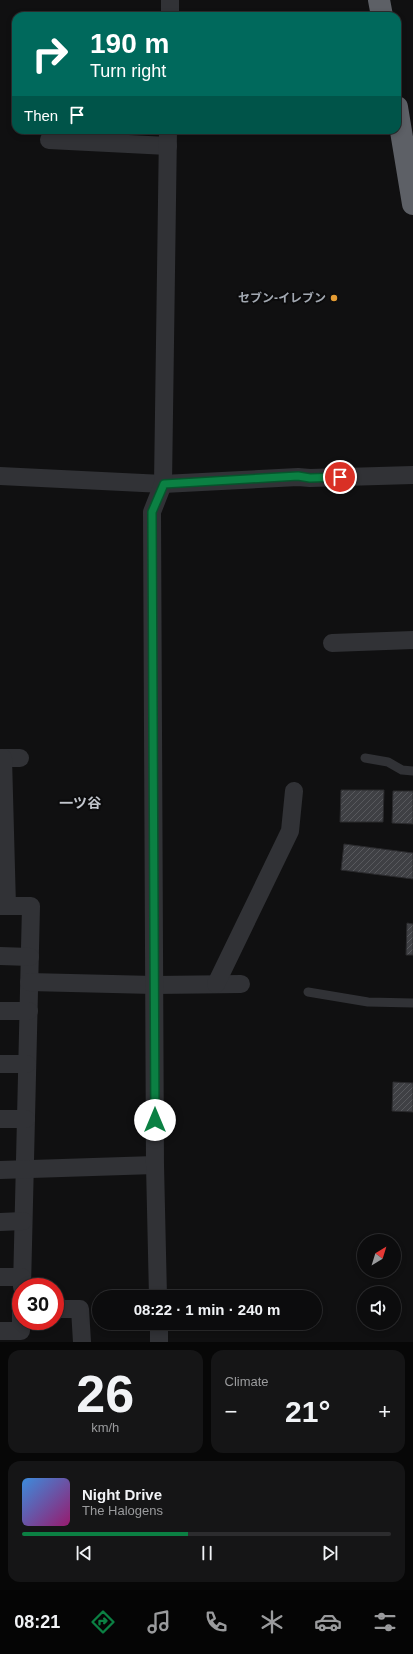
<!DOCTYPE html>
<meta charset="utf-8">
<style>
body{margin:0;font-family:Arial,"Noto Sans JP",sans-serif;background:#151516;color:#f1f3f6;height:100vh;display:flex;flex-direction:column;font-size:15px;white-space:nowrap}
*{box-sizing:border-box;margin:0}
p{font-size:13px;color:#9a9b9d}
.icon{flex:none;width:22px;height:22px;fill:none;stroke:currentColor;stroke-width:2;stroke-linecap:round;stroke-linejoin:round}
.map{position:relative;height:1342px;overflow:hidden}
.panel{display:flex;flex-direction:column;gap:8px;padding:8px;background:#070707;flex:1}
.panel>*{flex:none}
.top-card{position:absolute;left:12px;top:12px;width:389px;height:122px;border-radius:12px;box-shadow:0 2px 6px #0003,0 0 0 1px #2c2c2e;background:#00695c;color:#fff;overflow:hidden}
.needle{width:26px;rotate:38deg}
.fabs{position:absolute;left:357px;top:1234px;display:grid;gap:8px}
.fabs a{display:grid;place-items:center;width:44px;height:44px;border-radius:50%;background:#0c0c0d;box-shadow:0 2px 6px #0003,0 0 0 1px #2c2c2e;font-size:20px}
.speed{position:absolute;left:12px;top:1278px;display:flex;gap:8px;font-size:20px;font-weight:700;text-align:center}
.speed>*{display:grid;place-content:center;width:52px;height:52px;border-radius:50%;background:#0c0c0d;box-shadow:0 2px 6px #0003,0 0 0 1px #2c2c2e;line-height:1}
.speed .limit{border:6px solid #d22;background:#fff;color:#111}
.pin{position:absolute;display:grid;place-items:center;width:34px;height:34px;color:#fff;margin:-17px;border:2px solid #fff;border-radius:50%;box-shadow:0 1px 4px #0007}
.me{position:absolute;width:44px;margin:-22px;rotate:0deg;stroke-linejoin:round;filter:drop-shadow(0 0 3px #0008)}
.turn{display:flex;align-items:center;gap:14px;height:84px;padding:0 12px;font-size:18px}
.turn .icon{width:52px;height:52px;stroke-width:2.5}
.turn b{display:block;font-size:28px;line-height:34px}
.then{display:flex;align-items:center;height:38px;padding:0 12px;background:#0003;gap:8px;font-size:15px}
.big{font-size:30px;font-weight:700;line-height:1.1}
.panel .card{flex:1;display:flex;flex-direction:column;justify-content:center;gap:6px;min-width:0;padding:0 14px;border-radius:12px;background:#151516}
.panel .dial{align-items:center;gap:0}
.dial b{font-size:52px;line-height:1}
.song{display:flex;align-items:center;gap:12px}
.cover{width:48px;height:48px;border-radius:6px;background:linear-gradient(135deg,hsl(210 70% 55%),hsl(320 70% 35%))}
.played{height:4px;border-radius:2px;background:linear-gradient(90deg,#0b8043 45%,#2c2c2e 45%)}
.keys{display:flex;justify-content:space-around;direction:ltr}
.heat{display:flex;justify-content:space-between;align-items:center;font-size:22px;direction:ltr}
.panel .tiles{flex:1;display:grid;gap:8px;grid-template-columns:1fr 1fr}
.card:last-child{grid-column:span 2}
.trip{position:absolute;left:92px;top:1290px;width:230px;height:40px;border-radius:20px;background:#0c0c0d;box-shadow:0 2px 6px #0003,0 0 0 1px #2c2c2e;font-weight:700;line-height:40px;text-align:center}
.tabs{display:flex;height:64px;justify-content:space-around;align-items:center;background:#050505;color:#9a9b9d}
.tabs .icon{width:28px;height:28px}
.tabs .active{color:#0b8043}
.tabs b{font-size:18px;color:#f1f3f6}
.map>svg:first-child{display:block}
</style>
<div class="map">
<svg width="413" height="1342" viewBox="0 0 413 1342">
<defs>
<pattern id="building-hatch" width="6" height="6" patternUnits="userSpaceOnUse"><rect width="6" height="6" fill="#3f4044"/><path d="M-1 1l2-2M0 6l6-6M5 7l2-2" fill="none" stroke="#58595d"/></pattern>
</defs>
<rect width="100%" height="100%" fill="#101011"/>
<!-- building -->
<g fill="url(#building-hatch)" stroke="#2a2a2d">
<path d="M341,790h43l-1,32h-43z"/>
<path d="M393,791h20v33l-21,-1z"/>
<path d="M344,844l69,9v26l-72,-9z"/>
<path d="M407,923l6,1v31h-7z"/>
<path d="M393,1082l20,1v29l-21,-1z"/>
</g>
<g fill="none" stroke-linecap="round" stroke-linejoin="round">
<!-- lane -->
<g stroke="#313236" stroke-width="9">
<path d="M365,758l23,4 14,8 11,1"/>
<path d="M308,992l60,10 45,1"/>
</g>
<!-- street -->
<g stroke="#313236" stroke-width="18">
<path d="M170,16v-16"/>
<path d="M49,140l119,6"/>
<path d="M0,476l163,8 135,-7 12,1 103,-3"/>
<path d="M332,643l81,-3"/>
<path d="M0,758h20"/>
<path d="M3,758l4,148"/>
<path d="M0,906h31l-9,381"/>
<path d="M0,956l30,1"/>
<path d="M29,982l125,3 87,-1"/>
<path d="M216,984l74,-153 4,-40"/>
<path d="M0,1011h29"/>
<path d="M0,1064h27"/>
<path d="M0,1119h26"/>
<path d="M0,1170l155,-5"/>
<path d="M0,1222l23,-1"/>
<path d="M0,1277h22"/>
<path d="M158,1297l-3,-132 -3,-653 11,-28 5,-354"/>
<path d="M55,1309h25l2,33"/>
<path d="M159,1323v19"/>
<path d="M0,1331h21v-22"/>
</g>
<!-- highway -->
<g stroke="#5d6066" stroke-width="22">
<path d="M379,0l3,16"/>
<path d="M397,107l16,97"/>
</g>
</g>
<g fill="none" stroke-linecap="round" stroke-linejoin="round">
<defs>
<path id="route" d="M155,1120l-3,-608 12,-28 134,-8 12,2 30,-1"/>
</defs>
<!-- route casing -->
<use href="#route" stroke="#07532c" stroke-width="10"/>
<!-- route -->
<use href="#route" stroke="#0b8043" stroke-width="7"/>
</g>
<!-- markers -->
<circle fill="#e59c34" stroke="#0b0b0c" stroke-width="1.5" cx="334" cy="298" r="4"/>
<g text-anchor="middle" stroke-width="4" stroke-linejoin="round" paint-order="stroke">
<!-- poi labels -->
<g font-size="12" font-weight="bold" fill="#a2a8b1" stroke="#0b0b0c" text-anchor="end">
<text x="326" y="302">セブン-イレブン</text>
</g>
<!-- quarter labels -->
<g font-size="14" font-weight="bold" fill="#c2c6cd" stroke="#0b0b0c">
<text x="80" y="808">一ツ谷</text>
</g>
</g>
</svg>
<div class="fabs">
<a><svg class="needle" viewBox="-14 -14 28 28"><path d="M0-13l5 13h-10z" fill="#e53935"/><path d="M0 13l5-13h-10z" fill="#9a9b9d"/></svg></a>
<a><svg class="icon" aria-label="sound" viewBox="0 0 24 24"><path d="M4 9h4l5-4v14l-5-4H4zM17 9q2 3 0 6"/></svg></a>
</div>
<div class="speed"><div class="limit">30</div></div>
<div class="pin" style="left:340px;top:477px;background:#d93025"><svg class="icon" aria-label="arrive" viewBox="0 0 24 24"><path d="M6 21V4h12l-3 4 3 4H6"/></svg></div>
<svg class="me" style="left:155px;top:1120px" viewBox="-20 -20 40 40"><circle r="19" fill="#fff"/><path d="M0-13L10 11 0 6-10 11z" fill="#0b8043"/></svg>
<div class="trip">08:22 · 1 min · 240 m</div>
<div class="top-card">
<div class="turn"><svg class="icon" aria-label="right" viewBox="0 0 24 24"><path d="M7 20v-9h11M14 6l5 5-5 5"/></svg><div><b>190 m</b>Turn right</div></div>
<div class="then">Then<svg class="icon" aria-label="arrive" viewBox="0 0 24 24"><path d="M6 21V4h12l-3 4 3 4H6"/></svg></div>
</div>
</div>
<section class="panel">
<div class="tiles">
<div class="card dial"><b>26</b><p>km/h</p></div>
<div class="card"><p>Climate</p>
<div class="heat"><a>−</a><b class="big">21°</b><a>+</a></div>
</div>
<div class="card">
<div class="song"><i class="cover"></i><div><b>Night Drive</b><p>The Halogens</p></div></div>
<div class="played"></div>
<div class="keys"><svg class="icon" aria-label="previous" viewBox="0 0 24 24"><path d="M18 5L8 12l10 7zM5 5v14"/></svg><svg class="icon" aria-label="pause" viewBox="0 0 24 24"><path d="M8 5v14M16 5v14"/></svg><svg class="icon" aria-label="next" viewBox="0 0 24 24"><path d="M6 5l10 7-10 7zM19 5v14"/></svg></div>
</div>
</div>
</section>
<nav class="tabs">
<b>08:21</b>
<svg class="icon active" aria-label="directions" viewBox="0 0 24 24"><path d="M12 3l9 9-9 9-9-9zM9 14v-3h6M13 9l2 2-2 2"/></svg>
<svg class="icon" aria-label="music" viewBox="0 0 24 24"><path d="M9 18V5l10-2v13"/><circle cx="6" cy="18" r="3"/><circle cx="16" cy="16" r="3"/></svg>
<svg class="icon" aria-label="phone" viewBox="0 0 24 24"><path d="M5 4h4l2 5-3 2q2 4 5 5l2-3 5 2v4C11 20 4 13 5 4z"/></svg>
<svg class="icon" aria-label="climate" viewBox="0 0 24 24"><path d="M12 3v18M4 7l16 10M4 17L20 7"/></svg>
<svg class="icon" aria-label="car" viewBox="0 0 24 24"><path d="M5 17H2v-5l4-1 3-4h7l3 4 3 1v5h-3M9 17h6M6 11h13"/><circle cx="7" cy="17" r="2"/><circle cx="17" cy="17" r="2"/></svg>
<svg class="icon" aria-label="filters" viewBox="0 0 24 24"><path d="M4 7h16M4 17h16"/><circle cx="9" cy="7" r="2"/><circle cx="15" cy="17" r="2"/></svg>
</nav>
